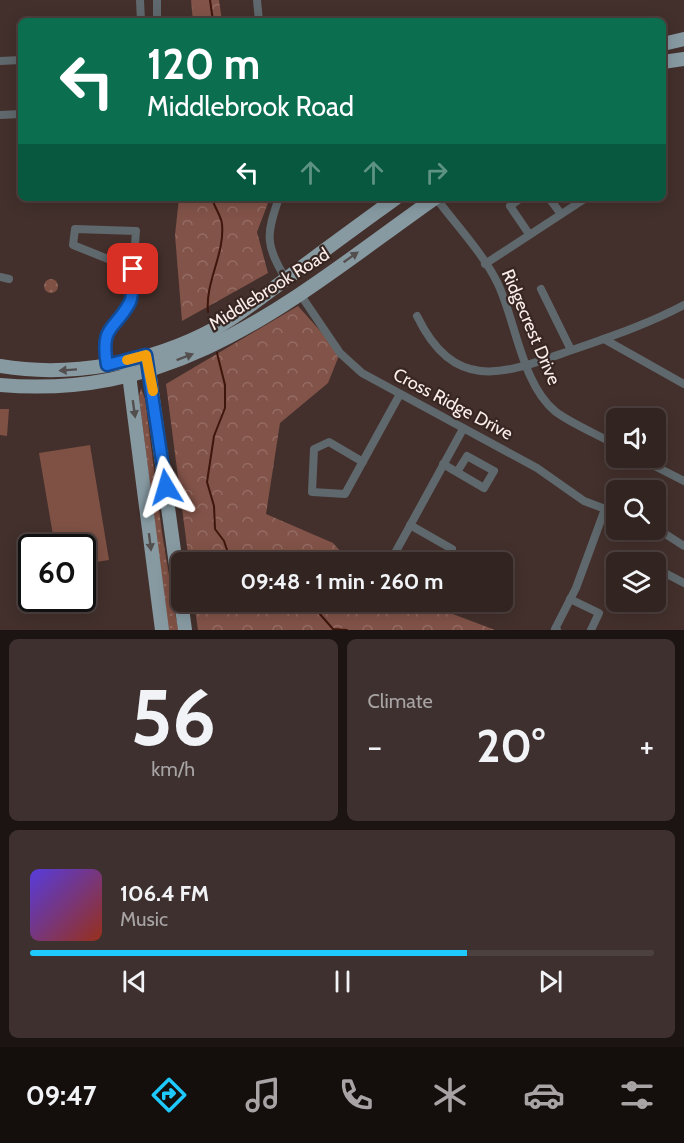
<!DOCTYPE html>
<html lang="en">
<head>
<meta charset="utf-8">
<style>
  body { margin:0; font-family:Cabin,sans-serif; background:#3d302e; color:#f1f3f6; height:100vh; display:flex; flex-direction:column; font-size:22px; white-space:nowrap }
  * { box-sizing:border-box; margin:0 }
  p { font-size:20px; color:#a8a4a5 }
  .icon { flex:none; width:33px; height:33px; fill:none; stroke:currentColor; stroke-width:2; stroke-linecap:round; stroke-linejoin:round }
  .map { position:relative; height:630px; overflow:hidden }
  .drawer { display:flex; flex-direction:column; gap:9px; padding:9px; background:#1c1412; flex:1 }
  .drawer>* { flex:none }
  .banner { position:absolute; left:18px; top:18px; width:648px; height:183px; border-radius:9px; box-shadow:0 3px 15px #0003,0 0 0 2px #4d413f; background:#0b6e4f; color:#fff; overflow:hidden }
  .controls { position:absolute; left:606px; top:408px; display:grid; gap:12px }
  .controls a { display:grid; place-items:center; width:60px; height:60px; border-radius:9px; background:#322421; box-shadow:0 3px 15px #0003,0 0 0 2px #4d413f; font-size:30px }
  .speed { position:absolute; left:18px; top:534px; display:flex; gap:12px; font-size:30px; font-weight:700; text-align:center }
  .speed>* { display:grid; place-content:center; width:78px; height:78px; border-radius:50%; background:#322421; box-shadow:0 3px 15px #0003,0 0 0 2px #4d413f; line-height:1 }
  .speed .limit { border:3px solid #111; border-radius:9px; background:#fff; color:#111 }
  .pin { position:absolute; display:grid; place-items:center; width:51px; height:51px; color:#fff; margin:-26px; border-radius:12px; box-shadow:0 3px 9px #0006 }
  .me { position:absolute; width:66px; margin:-33px; rotate:353deg; stroke-linejoin:round; filter:drop-shadow(0 0 4px #0008) }
  .turn { display:flex; align-items:center; gap:21px; height:126px; padding:0 30px; font-size:27px }
  .turn .icon { width:78px; height:78px; stroke-width:2.5 }
  .turn b { display:block; font-size:42px; line-height:51px }
  .lanes { display:flex; align-items:center; height:57px; padding:0 30px; background:#0003; justify-content:center; gap:30px; direction:ltr }
  .lanes .off { opacity:.35 }
  .big { font-size:45px; font-weight:700; line-height:1.1 }
  .drawer .tile { flex:1; display:flex; flex-direction:column; justify-content:center; gap:9px; min-width:0; padding:0 21px; border-radius:9px; background:#3d302e }
  .drawer .dial { align-items:center; gap:0 }
  .dial b { font-size:78px; line-height:1 }
  .song { display:flex; align-items:center; gap:18px }
  .cover { width:72px; height:72px; border-radius:9px; background:linear-gradient(135deg,hsl(250 70% 55%),hsl(10 70% 35%)) }
  .played { height:6px; border-radius:3px; background:linear-gradient(90deg,#1ec9fd 70%,#4d413f 70%) }
  .keys { display:flex; justify-content:space-around; direction:ltr }
  .heat { display:flex; justify-content:space-between; align-items:center; font-size:33px; direction:ltr }
  .drawer .tiles { flex:1; display:grid; gap:9px; grid-template-columns:1fr 1fr }
  .tile:last-child { grid-column:span 2 }
  .trip { position:absolute; left:171px; top:552px; width:342px; height:60px; border-radius:9px; background:#322421; box-shadow:0 3px 15px #0003,0 0 0 2px #4d413f; font-weight:700; line-height:60px; text-align:center }
  .tab-bar { display:flex; height:96px; justify-content:space-around; align-items:center; background:#140e0d; color:#a8a4a5 }
  .tab-bar .icon { width:42px; height:42px }
  .tab-bar .current { color:#1ec9fd }
  .tab-bar b { font-size:27px; color:#f1f3f6 }
  .map>svg:first-child { display:block }
  .grass { fill:url(#grass-dots) }
  .forest { fill:url(#forest-crowns) }
  .garden { fill:#7f5145 }
  .lines { fill:none; stroke-linecap:round; stroke-linejoin:round }
  .stream { stroke:#3e160c; stroke-width:2 }
  .minor { stroke:#5f686c; stroke-width:8 }
  .primary { stroke:#879aa2; stroke-width:14 }
  .oneway { fill:#544f4f }
  .route-casing { stroke:#114b97; stroke-width:15 }
  .route { stroke:#1a73e8; stroke-width:10 }
  .slow { stroke:#f59e0b; stroke-width:10 }
  .labels { text-anchor:middle; stroke-width:4.5; stroke-linejoin:round; paint-order:stroke }
  .street-label { font-size:18px; fill:#faedea; stroke:#382622 }
</style>
</head>
<body>
<div class="map">
<svg width="684" height="630" viewBox="0 0 684 630">
  <defs>
    <pattern id="grass-dots" width="8" height="8" patternUnits="userSpaceOnUse" patternTransform="scale(1.5)"><rect width="8" height="8" fill="#7f5145"/><path d="M2 2h.1M6 6h.1" fill="none" stroke="#926a60" stroke-width="1.8" stroke-linecap="round"/></pattern>
    <pattern id="forest-crowns" width="20" height="18" patternUnits="userSpaceOnUse" patternTransform="scale(1.5)"><rect width="20" height="18" fill="#825348"/><path d="M2 6a3 3 0 1 1 6 0M12 15a3 3 0 1 1 6 0" fill="none" stroke="#956c63"/></pattern>
  </defs>
  <rect width="100%" height="100%" fill="#43302c"/>
  <g class="grass">
    <circle cx="51" cy="286" r="7"/>
    <path d="M141,388L145,399L162,533L178,630H168L139,396Z"/>
  </g>
  <g class="forest">
    <path d="M191,0H219L222,21H193Z"/>
    <path d="M179,198H251L268,203L257,232L268,273L182,321L175,235Z"/>
    <path d="M298,306L340,353L328,383L280,423L266,514L333,543L350,562H189L166,384Z"/>
    <path d="M194,602H421L495,630H198Z"/>
  </g>
  <g class="garden">
    <path d="M0,409H9L7,436L0,435Z"/>
    <path d="M90,445L109,560L83,564L82,548L55,547L39,453Z"/>
  </g>
  <g class="lines">
    <g class="stream">
      <path d="M210,0L213,21"/>
      <path d="M208,312C205,282 225,254 222,224C221,215 214,207 212,198"/>
      <path d="M217,353L225,385V408L214,436L207,482L214,506L215,529L224,541L231,562"/>
      <path d="M289,602L319,613L333,629L347,630"/>
    </g>
    <g class="minor">
      <path d="M140,0L141,21"/>
      <path d="M157,0V21"/>
      <path d="M257,0L259,21"/>
      <path d="M0,61L21,60"/>
      <path d="M0,115L21,114"/>
      <path d="M279,198C266,234 265,246 286,279"/>
      <path d="M436,198C457,226 483,253 498,284C516,322 522,385 556,412C574,425 597,434 616,445"/>
      <path d="M521,198L510,206L529,234"/>
      <path d="M549,198L561,214"/>
      <path d="M485,264L586,198"/>
      <path d="M0,277L9,279"/>
      <path d="M541,289L571,350"/>
      <path d="M300,294L340,353L362,373L537,468L584,501L616,513"/>
      <path d="M417,316C457,398 510,371 578,348C615,335 650,323 684,305"/>
      <path d="M604,339L684,384"/>
      <path d="M107,365C98,316 126,327 131,297C135,276 134,253 136,231L75,229L73,245L133,269"/>
      <path d="M639,458L684,481"/>
      <path d="M363,462L329,442L314,449L312,492L345,494L400,394"/>
      <path d="M443,464L484,488L494,471L467,456L457,472"/>
      <path d="M410,525L452,549L445,562"/>
      <path d="M656,528L684,546"/>
      <path d="M413,562L395,553L463,429"/>
      <path d="M665,573L684,583"/>
      <path d="M570,599L599,613L591,630"/>
      <path d="M557,630L555,629L576,588L605,509"/>
    </g>
    <g class="primary">
      <path d="M663,44L684,39"/>
      <path d="M663,62L684,59"/>
      <path d="M148,363L185,630"/>
      <path d="M0,366C71,378 152,363 216,328C241,314 263,296 286,279C323,251 359,225 396,198"/>
      <path d="M128,367L162,630"/>
      <path d="M0,385C182,401 296,296 435,198"/>
    </g>
  </g>
  <defs><path id="oneway-solid" d="M-6-.8H1V-3.2L6.5 0L1 3.2V.8H-6Z" transform="scale(1.5)"/></defs>
  <g class="oneway">
    <use href="#oneway-solid" transform="translate(351 257) rotate(-35)"/>
    <use href="#oneway-solid" transform="translate(185 357) rotate(-21)"/>
    <use href="#oneway-solid" transform="translate(68 370) rotate(176)"/>
    <use href="#oneway-solid" transform="translate(134 409) rotate(82)"/>
    <use href="#oneway-solid" transform="translate(150 542) rotate(83)"/>
  </g>
  <g class="lines">
    <defs>
      <path id="route" d="M133,269C132,278 134,293 130,302C115,331 100,324 107,365L146,355L166,487"/>
    </defs>
    <use href="#route" class="route-casing"/>
    <use href="#route" class="route"/>
    <path class="slow" d="M127,360L146,355L153,391"/>
  </g>
  <g class="labels">
    <g class="street-label">
      <text transform="translate(269 289) rotate(-32)" y="6">Middlebrook Road</text>
      <text transform="translate(531 327) rotate(67)" y="6">Ridgecrest Drive</text>
      <text transform="translate(453 404) rotate(28)" y="6">Cross Ridge Drive</text>
    </g>
  </g>
</svg>
<div class="controls">
<a><svg class="icon" aria-label="sound" viewBox="0 0 24 24"><path d="M4 9h4l5-4v14l-5-4H4zM17 9q2 3 0 6"/></svg></a>
<a><svg class="icon" aria-label="search" viewBox="0 0 24 24"><circle cx="10" cy="10" r="6"/><path d="M15 15l6 6"/></svg></a>
<a><svg class="icon" aria-label="layers" viewBox="0 0 24 24"><path d="M12 4l9 5-9 5-9-5zM3 14l9 5 9-5"/></svg></a>
</div>
<div class="speed"><div class="limit">60</div></div>
<div class="pin" style="left:133px;top:269px;background:#d93025"><svg class="icon" aria-label="arrive" viewBox="0 0 24 24"><path d="M6 21V4h12l-3 4 3 4H6"/></svg></div>
<svg class="me" style="left:166px;top:487px" viewBox="-20 -20 40 40"><path d="M0-17L14 15 0 8-14 15z" fill="#1a73e8" stroke="#fff" stroke-width="4"/></svg>
<div class="trip">09:48 · 1 min · 260 m</div>
<div class="banner">
<div class="turn"><svg class="icon" aria-label="left" viewBox="0 0 24 24"><path d="M17 20v-9H6M10 6l-5 5 5 5"/></svg><div><b>120 m</b>Middlebrook Road</div></div>
<div class="lanes"><svg class="icon" aria-label="left" viewBox="0 0 24 24"><path d="M17 20v-9H6M10 6l-5 5 5 5"/></svg><svg class="icon off" aria-label="ahead" viewBox="0 0 24 24"><path d="M12 20V5M6 11l6-6 6 6"/></svg><svg class="icon off" aria-label="ahead" viewBox="0 0 24 24"><path d="M12 20V5M6 11l6-6 6 6"/></svg><svg class="icon off" aria-label="right" viewBox="0 0 24 24"><path d="M7 20v-9h11M14 6l5 5-5 5"/></svg></div>
</div>
</div>
<section class="drawer">
<div class="tiles">
<div class="tile dial"><b>56</b><p>km/h</p></div>
<div class="tile"><p>Climate</p>
<div class="heat"><a>−</a><b class="big">20°</b><a>+</a></div>
</div>
<div class="tile">
<div class="song"><i class="cover"></i><div><b>106.4 FM</b><p>Music</p></div></div>
<div class="played"></div>
<div class="keys"><svg class="icon" aria-label="previous" viewBox="0 0 24 24"><path d="M18 5L8 12l10 7zM5 5v14"/></svg><svg class="icon" aria-label="pause" viewBox="0 0 24 24"><path d="M8 5v14M16 5v14"/></svg><svg class="icon" aria-label="next" viewBox="0 0 24 24"><path d="M6 5l10 7-10 7zM19 5v14"/></svg></div>
</div>
</div>
</section>
<nav class="tab-bar">
<b>09:47</b>
<svg class="icon current" aria-label="directions" viewBox="0 0 24 24"><path d="M12 3l9 9-9 9-9-9zM9 14v-3h6M13 9l2 2-2 2"/></svg>
<svg class="icon" aria-label="music" viewBox="0 0 24 24"><path d="M9 18V5l10-2v13"/><circle cx="6" cy="18" r="3"/><circle cx="16" cy="16" r="3"/></svg>
<svg class="icon" aria-label="phone" viewBox="0 0 24 24"><path d="M5 4h4l2 5-3 2q2 4 5 5l2-3 5 2v4C11 20 4 13 5 4z"/></svg>
<svg class="icon" aria-label="climate" viewBox="0 0 24 24"><path d="M12 3v18M4 7l16 10M4 17L20 7"/></svg>
<svg class="icon" aria-label="car" viewBox="0 0 24 24"><path d="M5 17H2v-5l4-1 3-4h7l3 4 3 1v5h-3M9 17h6M6 11h13"/><circle cx="7" cy="17" r="2"/><circle cx="17" cy="17" r="2"/></svg>
<svg class="icon" aria-label="filters" viewBox="0 0 24 24"><path d="M4 7h16M4 17h16"/><circle cx="9" cy="7" r="2"/><circle cx="15" cy="17" r="2"/></svg>
</nav>
</body>
</html>
